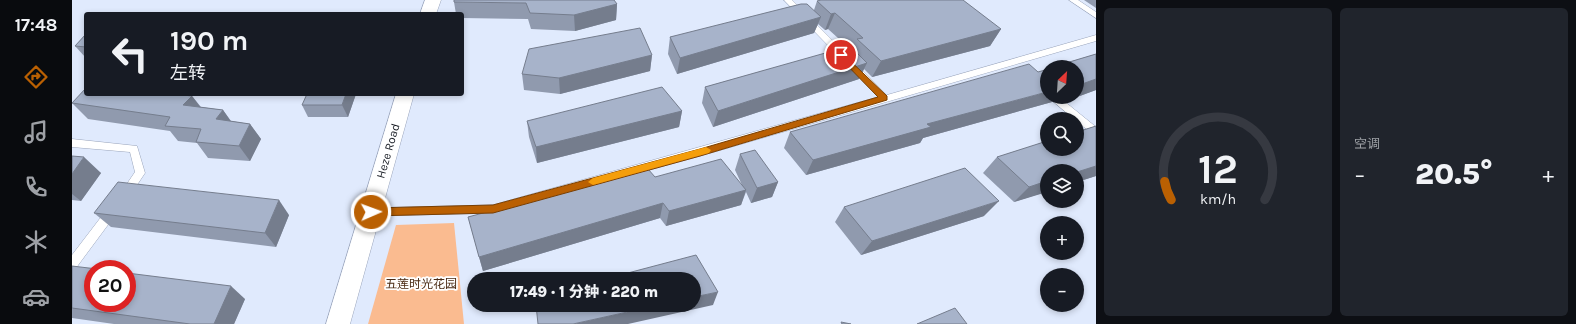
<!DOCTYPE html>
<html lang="zh">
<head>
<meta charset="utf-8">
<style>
  body { margin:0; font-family:Karla,"Noto Sans SC",sans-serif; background:#20242c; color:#f1f3f6; height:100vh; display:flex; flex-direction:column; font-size:15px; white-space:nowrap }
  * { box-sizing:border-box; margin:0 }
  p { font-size:13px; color:#9ea1a6 }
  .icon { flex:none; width:22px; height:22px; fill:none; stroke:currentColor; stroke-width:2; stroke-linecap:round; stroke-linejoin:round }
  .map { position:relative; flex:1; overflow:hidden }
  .panel { display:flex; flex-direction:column; gap:8px; padding:8px; background:#0d0f14; width:480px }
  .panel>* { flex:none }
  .top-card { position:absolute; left:12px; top:12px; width:380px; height:84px; border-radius:4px; box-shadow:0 2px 6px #0003; background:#171b24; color:#f1f3f6; overflow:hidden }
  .needle { width:26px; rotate:25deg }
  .fabs { position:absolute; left:968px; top:60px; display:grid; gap:8px }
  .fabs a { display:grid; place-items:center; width:44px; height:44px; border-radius:50%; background:#171b24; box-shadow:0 2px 6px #0003; font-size:20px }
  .speed { position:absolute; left:12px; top:260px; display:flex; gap:8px; font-size:20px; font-weight:700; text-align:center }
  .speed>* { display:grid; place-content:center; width:52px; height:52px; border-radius:50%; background:#171b24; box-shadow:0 2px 6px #0003; line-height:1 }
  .speed .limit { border:6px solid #d22; background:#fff; color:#111 }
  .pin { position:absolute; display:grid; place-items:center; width:34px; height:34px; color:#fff; margin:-17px; border:2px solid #fff; border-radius:50%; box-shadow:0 1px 4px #0007 }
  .me { position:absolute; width:44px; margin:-22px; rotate:88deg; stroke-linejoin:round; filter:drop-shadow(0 0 3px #0008) }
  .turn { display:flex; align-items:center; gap:14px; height:84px; padding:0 20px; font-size:18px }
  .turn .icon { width:52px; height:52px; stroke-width:2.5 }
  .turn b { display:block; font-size:28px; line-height:34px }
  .big { font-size:30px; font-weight:800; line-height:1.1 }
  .panel .widget { flex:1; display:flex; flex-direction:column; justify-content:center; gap:6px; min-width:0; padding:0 14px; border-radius:6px; background:#20242c }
  .panel .dial { align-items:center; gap:0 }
  .dial svg { height:104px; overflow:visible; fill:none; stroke:#363941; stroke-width:7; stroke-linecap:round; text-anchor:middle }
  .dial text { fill:#f1f3f6; stroke:none }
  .heat { display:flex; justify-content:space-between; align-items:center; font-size:22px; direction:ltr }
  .panel .tiles { flex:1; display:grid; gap:8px; grid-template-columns:repeat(2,1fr) }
  .trip { position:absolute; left:395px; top:272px; width:234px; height:40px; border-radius:20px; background:#171b24; box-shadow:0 2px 6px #0003; font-weight:800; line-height:40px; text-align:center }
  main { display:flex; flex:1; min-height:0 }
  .menu { display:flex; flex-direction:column; width:72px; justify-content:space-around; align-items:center; background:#090b0e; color:#9ea1a6 }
  .menu .icon { width:28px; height:28px }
  .menu .active { color:#ba6002 }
  .menu b { font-size:18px; color:#f1f3f6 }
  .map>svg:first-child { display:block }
  .green { fill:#fabb90 }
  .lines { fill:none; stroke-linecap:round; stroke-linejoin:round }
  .lane-casing { stroke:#99a4bb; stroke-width:1 }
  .street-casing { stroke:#99a4bb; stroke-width:1 }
  .lane { fill:#fff; fill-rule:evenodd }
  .street { fill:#fff; fill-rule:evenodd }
  .wall { fill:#909aae }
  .shaded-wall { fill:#757d8d }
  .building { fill:#a7b3ca; stroke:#757d8d }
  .route { fill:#ba6002; stroke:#793e01 }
  .slow { fill:#f59e0b }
  .labels { text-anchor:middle; stroke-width:3.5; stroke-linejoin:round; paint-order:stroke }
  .street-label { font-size:12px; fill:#171b23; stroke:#fff }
  .park-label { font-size:12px; fill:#4a2a13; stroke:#fff }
</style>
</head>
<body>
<main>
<nav class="menu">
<b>17:48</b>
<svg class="icon active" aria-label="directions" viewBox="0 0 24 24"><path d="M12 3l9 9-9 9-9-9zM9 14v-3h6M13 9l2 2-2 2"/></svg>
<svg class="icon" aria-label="music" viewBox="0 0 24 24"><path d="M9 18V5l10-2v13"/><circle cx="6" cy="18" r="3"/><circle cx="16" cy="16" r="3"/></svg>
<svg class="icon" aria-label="phone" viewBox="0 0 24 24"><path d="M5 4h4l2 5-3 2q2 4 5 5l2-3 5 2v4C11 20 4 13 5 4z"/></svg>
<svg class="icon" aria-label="climate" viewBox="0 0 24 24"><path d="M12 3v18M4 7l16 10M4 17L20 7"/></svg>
<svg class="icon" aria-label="car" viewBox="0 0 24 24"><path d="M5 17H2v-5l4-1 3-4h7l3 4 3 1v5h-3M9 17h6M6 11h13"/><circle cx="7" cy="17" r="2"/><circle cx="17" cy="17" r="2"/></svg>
</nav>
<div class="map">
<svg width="1024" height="324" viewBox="0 0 1024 324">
  <rect width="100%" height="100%" fill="#e0eafd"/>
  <path class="green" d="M382,223L392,324H296L324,225Z"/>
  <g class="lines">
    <defs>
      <g id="lane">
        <path d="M712,0H720L815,95L1024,35V41L628,156L421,213L299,216L295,215L294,212L295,209L299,208L421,205L806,97Z"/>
        <path d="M997,0H1006L1024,12V18Z"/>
        <path d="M976,97H987L1024,127V136L1005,122V119H1002Z"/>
        <path d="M0,139L65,146L73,173L57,197H49L48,194L63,172L58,152L0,147Z"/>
        <path d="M40,207L44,208L45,211L44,214L4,268L0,269V255L36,208Z"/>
      </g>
      <g id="street">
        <path d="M353,0H369L364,14H348Z"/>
        <path d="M324,94H342L278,324H254Z"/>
      </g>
    </defs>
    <use href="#lane" class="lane-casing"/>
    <use href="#street" class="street-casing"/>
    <use href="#lane" class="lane"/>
    <use href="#street" class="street"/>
  </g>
  <g class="wall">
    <path d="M1012,0H1024V8Z"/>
    <path d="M745,1L929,29L918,46L800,77L792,69L787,79L641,127L630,103L633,87L776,47L756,29L753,30L746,24L742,33L605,74L596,54L598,37L742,10Z"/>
    <path d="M382,2L545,4L544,20L503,31L459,29L456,19L390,18V14H384Z"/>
    <path d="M14,34V58L3,46Z"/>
    <path d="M1024,54V90L1005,97V67H983L984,66Z"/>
    <path d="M580,55L578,71L488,94L452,90L450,74Z"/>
    <path d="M284,94L276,117H236L230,105Z"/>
    <path d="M120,96L129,107L151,110L159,121L178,124L189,139L178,161L136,158L125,143L106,141L98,131L16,119L0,103Z"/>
    <path d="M975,97H985L980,102L851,138L848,143L734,175L712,148L718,132Z"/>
    <path d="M990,97H1004L995,100Z"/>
    <path d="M610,111L607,127L465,163L457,137L455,121Z"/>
    <path d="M1024,126V176L942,202L911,173L925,157Z"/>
    <path d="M668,154L706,182L700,197L679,203L674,192L669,205L594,226L588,218L411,271L396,217L583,177L670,185L663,170Z"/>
    <path d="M0,156L29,173L9,201L0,200Z"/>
    <path d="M772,207L912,216L789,255L763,222Z"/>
    <path d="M22,213L217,215L204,247L39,227Z"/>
    <path d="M0,266L173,299L162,324H42L0,318Z"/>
  </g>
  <g class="shaded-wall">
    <path d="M545,4L544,20L503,31L502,15Z"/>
    <path d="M763,13L756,29L753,30L759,14Z"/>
    <path d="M749,17L742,33L605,74L608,58Z"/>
    <path d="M929,29L918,46L800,77L809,61Z"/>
    <path d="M580,55L578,71L488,94L487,78Z"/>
    <path d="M795,63L787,79L641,127L646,111Z"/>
    <path d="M1024,79V90L1005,97V89L1010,84Z"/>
    <path d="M975,92V97H985L980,102L851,138L848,143L734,175L741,160L855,124Z"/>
    <path d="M274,94H284L276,117L270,105Z"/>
    <path d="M120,96L132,112L111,105Z"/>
    <path d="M998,97H1004L995,100Z"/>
    <path d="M151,110L162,126L144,119Z"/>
    <path d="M610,111L607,127L465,163L464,147Z"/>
    <path d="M178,124L189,139L178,161L167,146Z"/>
    <path d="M12,157L29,173L9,201L0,194V174Z"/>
    <path d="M1024,166V176L1005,182V172Z"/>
    <path d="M975,181V192L942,202L957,187Z"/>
    <path d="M706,182L700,197L679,203L685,188Z"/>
    <path d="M674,190L669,205L594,226L597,211Z"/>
    <path d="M207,200L217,215L204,247L193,233Z"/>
    <path d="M927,201L912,216L789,255L800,241Z"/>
    <path d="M591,203L588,218L411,271L407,257Z"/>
    <path d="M159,286L173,299L162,324H142Z"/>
    <path d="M646,292L641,305L556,324H501L587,305H622V297Z"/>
  </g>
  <g class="building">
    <path d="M382,0H542L545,4L502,15L458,13L454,3L382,2Z"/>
    <path d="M749,0H891L929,29L809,61L785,39L791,38L763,13L759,14L745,1Z"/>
    <path d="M729,4H735L749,17L608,58L598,37Z"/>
    <path d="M568,28L580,55L487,78L450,74L457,49Z"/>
    <path d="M14,34V47L3,46Z"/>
    <path d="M778,46L795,63L646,111L633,87Z"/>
    <path d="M1024,54V79L1010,84L1005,81V67H985L984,66Z"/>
    <path d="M957,64L966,72L973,70L975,71V92L855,124L859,127L741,160L718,132Z"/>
    <path d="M590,87L610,111L464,147L455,121Z"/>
    <path d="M14,88V94H102L120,96L111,105L151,110L144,119L178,124L167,146L124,142L129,129L93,126L98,117L0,103Z"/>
    <path d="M235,94H274L270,105H230Z"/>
    <path d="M1024,126V166L1005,172V171H975V181L957,187L925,157L975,141V149H1005V132Z"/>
    <path d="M683,150L706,182L685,188L668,154Z"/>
    <path d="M0,156L12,157L0,174Z"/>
    <path d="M649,159L674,190L597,211L591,203L407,257L396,217L576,169L583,177Z"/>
    <path d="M893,168L927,201L800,241L772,207Z"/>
    <path d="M46,182L207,200L193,233L22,213Z"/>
    <path d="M624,255L646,292L622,297V279H533Z"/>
    <path d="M0,266L25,269H21V303H55V273L159,286L142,324H118L0,308Z"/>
    <path d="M464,305H587L501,324H466Z"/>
    <path d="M883,308L895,324H845Z"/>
    <path d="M769,322L779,324H770Z"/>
  </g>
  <path class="route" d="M769,52L815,96V100L628,156L421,213L299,216L294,212L299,208L421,205L628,149L806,97L766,56L765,55Z"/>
  <path class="slow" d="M634,147L639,150L637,153L521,185L516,182L521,178Z"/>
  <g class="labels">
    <g class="street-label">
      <text transform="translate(316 151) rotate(-74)" y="4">Heze Road</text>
    </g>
    <g class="park-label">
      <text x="349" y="288">五莲时光花园</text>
    </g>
  </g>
</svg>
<div class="fabs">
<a><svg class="needle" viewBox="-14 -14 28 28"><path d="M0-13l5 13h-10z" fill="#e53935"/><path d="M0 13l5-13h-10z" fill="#9ea1a6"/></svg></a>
<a><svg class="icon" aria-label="search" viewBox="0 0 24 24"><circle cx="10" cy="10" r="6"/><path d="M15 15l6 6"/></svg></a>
<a><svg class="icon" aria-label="layers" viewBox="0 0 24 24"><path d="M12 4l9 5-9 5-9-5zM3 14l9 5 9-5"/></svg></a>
<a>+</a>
<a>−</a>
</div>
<div class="speed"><div class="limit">20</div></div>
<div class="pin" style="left:769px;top:55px;background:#d93025"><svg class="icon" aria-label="arrive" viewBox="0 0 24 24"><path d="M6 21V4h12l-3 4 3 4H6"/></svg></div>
<svg class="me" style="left:299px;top:212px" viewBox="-20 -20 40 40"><circle r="17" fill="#ba6002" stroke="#fff" stroke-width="3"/><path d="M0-11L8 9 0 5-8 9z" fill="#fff"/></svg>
<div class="trip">17:49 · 1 分钟 · 220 m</div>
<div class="top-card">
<div class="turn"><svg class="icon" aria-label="left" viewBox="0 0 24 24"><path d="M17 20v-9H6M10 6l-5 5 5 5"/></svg><div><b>190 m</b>左转</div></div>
</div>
</div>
<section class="panel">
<div class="tiles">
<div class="widget dial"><svg viewBox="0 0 100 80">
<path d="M14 69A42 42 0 1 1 86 69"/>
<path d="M14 69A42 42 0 0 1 9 55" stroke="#ba6002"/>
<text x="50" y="56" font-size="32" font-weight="700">12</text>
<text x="50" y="72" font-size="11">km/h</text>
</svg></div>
<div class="widget"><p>空调</p>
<div class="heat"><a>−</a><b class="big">20.5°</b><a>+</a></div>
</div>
</div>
</section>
</main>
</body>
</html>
